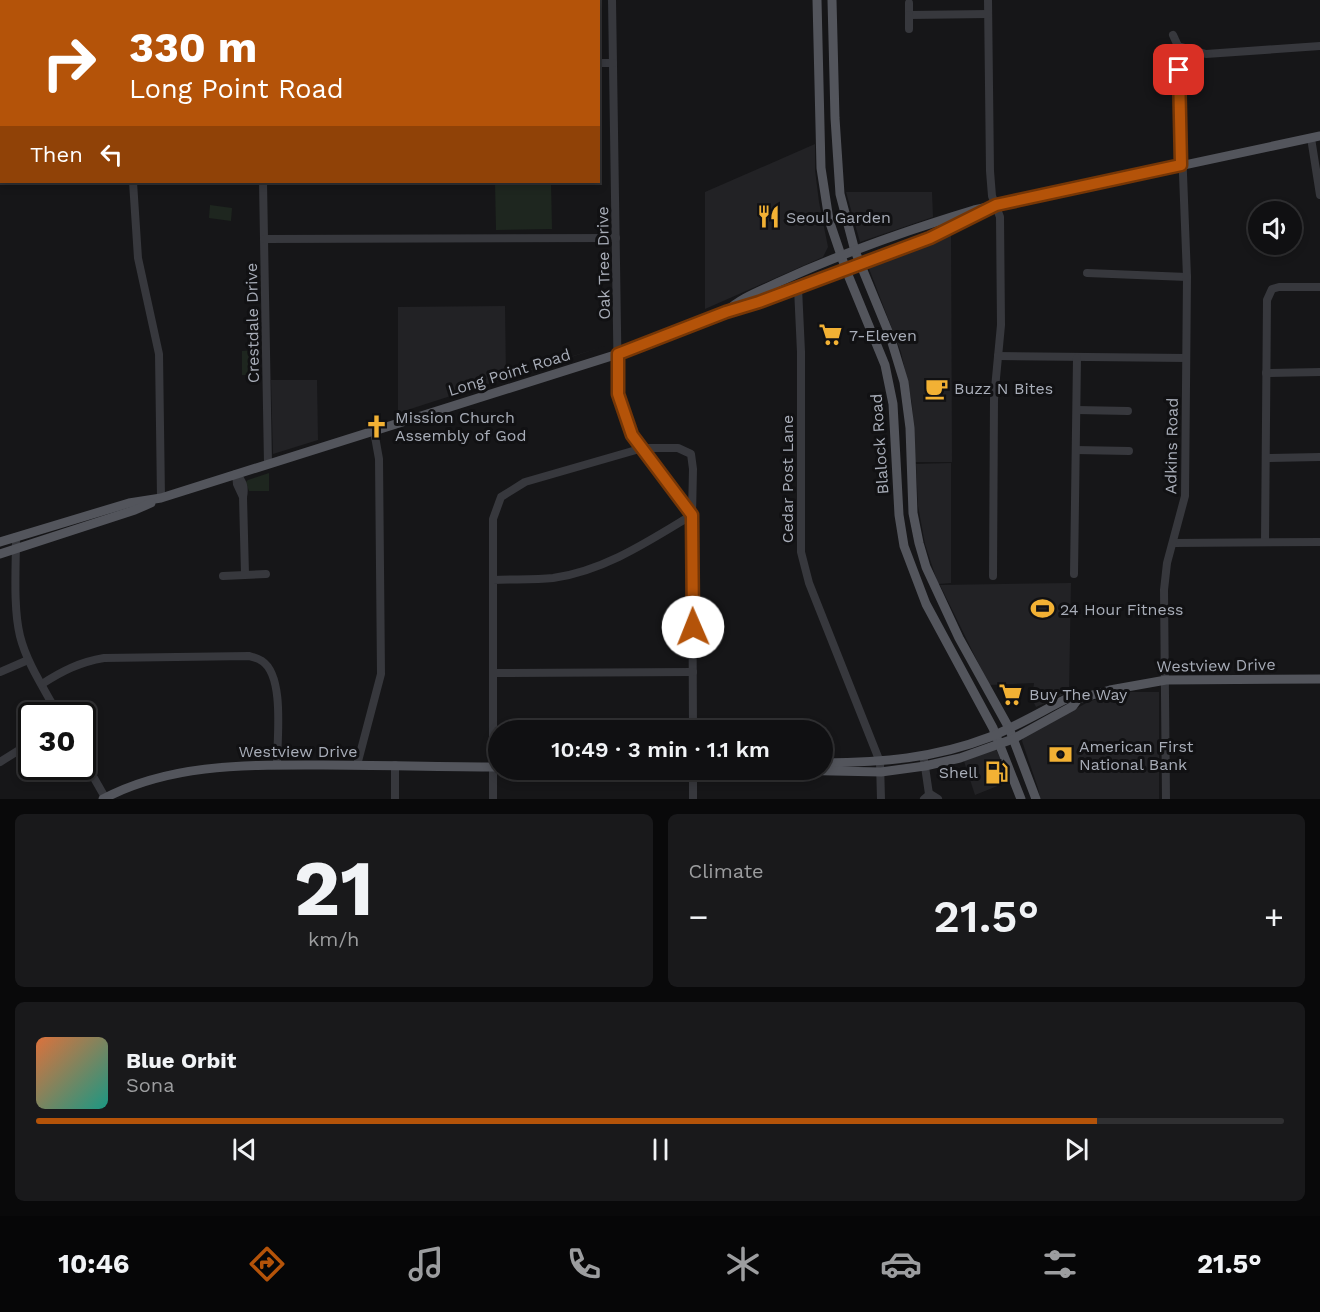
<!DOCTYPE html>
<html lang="en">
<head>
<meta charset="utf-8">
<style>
  body { margin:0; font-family:"Work Sans",sans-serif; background:#19191b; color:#f1f3f6; height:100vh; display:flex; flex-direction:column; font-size:22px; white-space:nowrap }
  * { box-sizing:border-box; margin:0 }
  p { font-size:20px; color:#9c9d9f }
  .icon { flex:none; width:33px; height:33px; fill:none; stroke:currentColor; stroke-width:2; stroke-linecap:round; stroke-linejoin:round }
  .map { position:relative; height:799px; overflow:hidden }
  .side { display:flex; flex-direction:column; gap:15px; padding:15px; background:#09090a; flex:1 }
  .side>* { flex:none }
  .guide { position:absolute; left:0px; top:0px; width:600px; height:183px; box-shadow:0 3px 9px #0003,0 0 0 2px #303032; background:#b45309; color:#fff; overflow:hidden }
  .buttons { position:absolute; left:1248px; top:201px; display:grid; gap:12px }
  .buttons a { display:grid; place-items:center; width:54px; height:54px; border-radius:50%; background:#101012; box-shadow:0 3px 9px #0003,0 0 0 2px #303032; font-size:30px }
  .speed { position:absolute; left:18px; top:702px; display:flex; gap:12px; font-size:30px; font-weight:700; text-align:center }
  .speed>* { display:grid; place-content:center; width:78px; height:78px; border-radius:50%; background:#101012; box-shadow:0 3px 9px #0003,0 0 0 2px #303032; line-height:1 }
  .speed .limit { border:3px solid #111; border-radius:9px; background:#fff; color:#111 }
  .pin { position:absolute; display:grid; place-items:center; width:51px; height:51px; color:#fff; margin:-26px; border-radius:12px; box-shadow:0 3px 9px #0006 }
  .me { position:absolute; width:66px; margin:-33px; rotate:359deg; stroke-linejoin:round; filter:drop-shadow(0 0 4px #0008) }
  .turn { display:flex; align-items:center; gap:21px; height:126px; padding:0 30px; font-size:27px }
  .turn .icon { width:78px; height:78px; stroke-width:2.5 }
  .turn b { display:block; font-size:42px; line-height:51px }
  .then { display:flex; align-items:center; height:57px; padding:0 30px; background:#0003; gap:12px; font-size:22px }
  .big { font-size:45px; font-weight:600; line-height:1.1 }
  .side .widget { flex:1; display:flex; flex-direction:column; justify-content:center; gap:9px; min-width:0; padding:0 21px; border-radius:9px; background:#19191b }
  .side .dial { align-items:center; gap:0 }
  .dial b { font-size:78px; line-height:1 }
  .song { display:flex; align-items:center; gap:18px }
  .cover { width:72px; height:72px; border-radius:9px; background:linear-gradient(135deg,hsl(20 70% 55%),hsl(170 70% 35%)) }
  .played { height:6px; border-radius:3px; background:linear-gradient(90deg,#b45309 85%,#303032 85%) }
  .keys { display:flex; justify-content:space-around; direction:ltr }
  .heat { display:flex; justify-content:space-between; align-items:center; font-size:33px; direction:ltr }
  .side .tiles { flex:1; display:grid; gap:15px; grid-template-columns:1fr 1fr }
  .widget:last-child { grid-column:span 2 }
  .trip { position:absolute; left:488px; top:720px; width:345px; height:60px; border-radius:30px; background:#101012; box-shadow:0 3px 9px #0003,0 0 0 2px #303032; font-weight:600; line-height:60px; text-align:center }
  .menu { display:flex; height:96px; justify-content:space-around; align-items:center; background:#060607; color:#9c9d9f }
  .menu .icon { width:42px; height:42px }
  .menu .current { color:#b45309 }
  .menu b { font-size:27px; color:#f1f3f6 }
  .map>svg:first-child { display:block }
  .built { fill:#222225 }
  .green { fill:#1e261f }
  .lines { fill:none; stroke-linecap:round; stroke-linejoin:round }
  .minor { stroke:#37383d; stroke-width:8 }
  .major { stroke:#53555c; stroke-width:9 }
  .route-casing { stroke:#753606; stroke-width:15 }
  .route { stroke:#b45309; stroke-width:10 }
  .labels { text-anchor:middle; stroke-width:6; stroke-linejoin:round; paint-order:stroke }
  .poi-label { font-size:16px; fill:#a8adb8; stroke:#111113; text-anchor:start }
  .street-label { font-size:16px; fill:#a8adb8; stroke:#111113 }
</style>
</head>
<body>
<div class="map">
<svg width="1320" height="799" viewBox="0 0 1320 799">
  <rect width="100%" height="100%" fill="#161618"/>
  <g class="built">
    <path d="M815,144V170L819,202L828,247L823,257L705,309V192Z"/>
    <path d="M846,192H932L933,217L860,242Z"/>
    <path d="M951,233L952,462H915L912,403L901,352L868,266Z"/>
    <path d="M505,306L506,377L605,346L398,413V307Z"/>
    <path d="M271,380H317L318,440L273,454Z"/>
    <path d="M951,463V583L938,584L925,544L918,506L916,464Z"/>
    <path d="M1071,583L1069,692L1036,707L1032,699L1034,683L989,685L940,585Z"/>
    <path d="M1124,692H1159V799H1040L1038,788L1022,741L1023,738L1090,701Z"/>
    <path d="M996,749L1010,781L975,795L964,761Z"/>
  </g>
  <g class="green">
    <path d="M495,182H551L552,229L496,230Z"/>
    <path d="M210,205L232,208L231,221L209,218Z"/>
    <path d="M255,350L256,375H242V351Z"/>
    <path d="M269,473V491H249L246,482L248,480Z"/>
  </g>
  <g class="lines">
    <g class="minor">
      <path d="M261,0V2"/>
      <path d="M433,0L434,2"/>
      <path d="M612,0L618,394L632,435L692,515L693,730"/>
      <path d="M988,0L990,171L992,196L1000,217L1001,325L994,399L993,576"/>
      <path d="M909,3V15L988,14"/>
      <path d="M909,15V29"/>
      <path d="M1173,35L1178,46L1206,54L1320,46"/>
      <path d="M598,63H613"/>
      <path d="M0,110H2"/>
      <path d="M1311,138L1320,195"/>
      <path d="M133,182L138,258L159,354L161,498"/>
      <path d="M263,182L268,464"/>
      <path d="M264,239L616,238"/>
      <path d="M1087,273L1187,277"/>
      <path d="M798,288L801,352V552L809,583L880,762L881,799"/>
      <path d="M998,356L1186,358"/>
      <path d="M1266,373L1320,372"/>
      <path d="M1077,410L1128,411"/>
      <path d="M1076,450L1129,451"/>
      <path d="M1266,458L1320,457"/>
      <path d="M243,497L237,484L236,474C243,481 245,487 243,497L245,574"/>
      <path d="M16,537C16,567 13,607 20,636C27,664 45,690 59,716"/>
      <path d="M1265,542L1267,300L1272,289L1279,287H1320"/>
      <path d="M1174,543L1320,542"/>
      <path d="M1074,574L1077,358"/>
      <path d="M223,576L266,574"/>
      <path d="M0,672L28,660"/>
      <path d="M493,673L693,672"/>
      <path d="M42,684C62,671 80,662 104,658L249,656C253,657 258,658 262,661C285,676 277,739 277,765"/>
      <path d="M82,757L106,799"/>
      <path d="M924,760L929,794"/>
      <path d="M0,762L32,742"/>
      <path d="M357,765L381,674L379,459L374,431"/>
      <path d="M395,799V765"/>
      <path d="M493,799V519L501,497L525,482L643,448H678L691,454L693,469L692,515C649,541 604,571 553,578C534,580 513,579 493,580"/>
      <path d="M693,799V770"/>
      <path d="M924,799L930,794L938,799"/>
      <path d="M1166,799L1164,590L1167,563L1185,496L1187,277L1178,46"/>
    </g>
    <g class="major">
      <path d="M817,0L821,168L829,220L846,270L885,365L893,404L899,515L904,546L926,604L993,728L1021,799"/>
      <path d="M832,0L835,118L840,194L855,251L890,336L904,382L910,428L913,513L919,543L926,567L959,638L1009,728L1036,799"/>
      <path d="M727,311C742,297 761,291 779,282C842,253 908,230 974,210L1320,136"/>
      <path d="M0,542L129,503L161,498L618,354L726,312L743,308L930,238L996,205"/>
      <path d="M0,554L135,510L151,503"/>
      <path d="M822,763C882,762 933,759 990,737C1017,726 1042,711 1068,698L1078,699L1110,690L1166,680L1320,679"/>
      <path d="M787,770L881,772L925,766L960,758L1013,739L1073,706L1078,699"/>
      <path d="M103,799C171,763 248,765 323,765C381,765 440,767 498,767"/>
    </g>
  </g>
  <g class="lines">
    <defs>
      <path id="route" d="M693,627L692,515L632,435L618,394V354L726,312L759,302L930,238L996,205L1181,165L1179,70"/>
    </defs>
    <use href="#route" class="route-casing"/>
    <use href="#route" class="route"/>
  </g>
  <defs>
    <symbol id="restaurant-bare" viewBox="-9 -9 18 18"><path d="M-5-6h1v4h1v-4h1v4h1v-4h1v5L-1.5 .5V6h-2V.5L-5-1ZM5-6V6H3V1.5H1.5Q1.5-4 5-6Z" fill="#f2b134" stroke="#111113" stroke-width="2.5" paint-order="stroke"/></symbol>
    <symbol id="supermarket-bare" viewBox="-9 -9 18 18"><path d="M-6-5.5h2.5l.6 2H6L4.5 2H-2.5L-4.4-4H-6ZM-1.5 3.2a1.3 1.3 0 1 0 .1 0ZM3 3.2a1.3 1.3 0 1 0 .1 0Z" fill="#f2b134" stroke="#111113" stroke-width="2.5" paint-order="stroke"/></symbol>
    <symbol id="cafe-bare" viewBox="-9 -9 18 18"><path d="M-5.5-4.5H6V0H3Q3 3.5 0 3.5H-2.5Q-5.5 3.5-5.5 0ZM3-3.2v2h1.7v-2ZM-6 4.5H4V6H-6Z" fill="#f2b134" stroke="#111113" stroke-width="2.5" paint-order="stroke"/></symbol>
    <symbol id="church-bare" viewBox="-9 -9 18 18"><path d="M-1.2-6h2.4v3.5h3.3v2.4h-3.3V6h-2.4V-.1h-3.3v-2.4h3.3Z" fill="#f2b134" stroke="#111113" stroke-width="2.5" paint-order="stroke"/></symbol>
    <symbol id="stadium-bare" viewBox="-9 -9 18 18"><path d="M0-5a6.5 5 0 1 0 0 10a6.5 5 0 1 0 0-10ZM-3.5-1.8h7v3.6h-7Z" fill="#f2b134" stroke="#111113" stroke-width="2.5" paint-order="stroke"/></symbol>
    <symbol id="bank-bare" viewBox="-9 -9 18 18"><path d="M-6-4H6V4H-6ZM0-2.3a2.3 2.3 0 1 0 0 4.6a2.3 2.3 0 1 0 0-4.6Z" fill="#f2b134" stroke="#111113" stroke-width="2.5" paint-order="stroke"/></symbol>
    <symbol id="fuel-bare" viewBox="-9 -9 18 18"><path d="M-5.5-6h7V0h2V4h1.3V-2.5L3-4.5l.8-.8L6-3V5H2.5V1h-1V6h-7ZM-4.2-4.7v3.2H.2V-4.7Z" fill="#f2b134" stroke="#111113" stroke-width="2.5" paint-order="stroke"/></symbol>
  </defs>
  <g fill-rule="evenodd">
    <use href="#restaurant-bare" x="752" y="200" width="33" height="33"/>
    <use href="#supermarket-bare" x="814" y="318" width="33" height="33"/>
    <use href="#cafe-bare" x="920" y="372" width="33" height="33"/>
    <use href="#church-bare" x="360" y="410" width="33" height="33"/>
    <use href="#stadium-bare" x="1026" y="592" width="33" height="33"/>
    <use href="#supermarket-bare" x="994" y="678" width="33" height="33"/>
    <use href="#bank-bare" x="1044" y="738" width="33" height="33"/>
    <use href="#fuel-bare" x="980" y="756" width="33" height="33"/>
  </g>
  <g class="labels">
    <g class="poi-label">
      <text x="786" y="223">Seoul Garden</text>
      <text x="849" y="341">7-Eleven</text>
      <text x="954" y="394">Buzz N Bites</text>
      <text x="395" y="423">Mission Church<tspan x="395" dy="18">Assembly of God</tspan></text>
      <text x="1060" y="615">24 Hour Fitness</text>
      <text x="1029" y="700">Buy The Way</text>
      <text x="1079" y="752">American First<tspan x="1079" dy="18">National Bank</tspan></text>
      <text x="978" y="778" text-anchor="end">Shell</text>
    </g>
    <g class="street-label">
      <text transform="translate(603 263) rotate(-91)" y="6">Oak Tree Drive</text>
      <text transform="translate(252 323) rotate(-91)" y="6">Crestdale Drive</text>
      <text transform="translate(509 372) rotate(-17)" y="6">Long Point Road</text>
      <text transform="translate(879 444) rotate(-94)" y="6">Blalock Road</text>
      <text transform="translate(1171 446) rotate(-89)" y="6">Adkins Road</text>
      <text transform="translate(787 479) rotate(-90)" y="6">Cedar Post Lane</text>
      <text transform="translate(1216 665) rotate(-1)" y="6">Westview Drive</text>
      <text x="298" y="757">Westview Drive</text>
    </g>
  </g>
</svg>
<div class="buttons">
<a><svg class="icon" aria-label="sound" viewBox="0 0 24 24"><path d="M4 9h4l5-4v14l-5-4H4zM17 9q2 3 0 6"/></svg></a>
</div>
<div class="speed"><div class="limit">30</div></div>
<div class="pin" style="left:1179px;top:70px;background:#d93025"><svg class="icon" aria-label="arrive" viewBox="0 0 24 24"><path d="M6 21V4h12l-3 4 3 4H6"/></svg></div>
<svg class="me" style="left:693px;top:627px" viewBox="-20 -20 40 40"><circle r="19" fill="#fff"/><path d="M0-13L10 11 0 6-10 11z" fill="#b45309"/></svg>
<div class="trip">10:49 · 3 min · 1.1 km</div>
<div class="guide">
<div class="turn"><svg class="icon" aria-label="right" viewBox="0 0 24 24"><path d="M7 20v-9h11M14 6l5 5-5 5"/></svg><div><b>330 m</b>Long Point Road</div></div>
<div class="then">Then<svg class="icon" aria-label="left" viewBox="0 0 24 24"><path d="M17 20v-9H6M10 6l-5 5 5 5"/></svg></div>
</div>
</div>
<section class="side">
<div class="tiles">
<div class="widget dial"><b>21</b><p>km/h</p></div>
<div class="widget"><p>Climate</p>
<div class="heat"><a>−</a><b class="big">21.5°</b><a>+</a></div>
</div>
<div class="widget">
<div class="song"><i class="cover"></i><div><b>Blue Orbit</b><p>Sona</p></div></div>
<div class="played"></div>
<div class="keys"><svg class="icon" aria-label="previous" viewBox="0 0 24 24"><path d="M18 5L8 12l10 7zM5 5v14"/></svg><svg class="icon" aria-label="pause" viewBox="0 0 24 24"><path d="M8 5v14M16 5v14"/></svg><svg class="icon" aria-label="next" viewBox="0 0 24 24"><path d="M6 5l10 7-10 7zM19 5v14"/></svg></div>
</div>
</div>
</section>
<nav class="menu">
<b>10:46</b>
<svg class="icon current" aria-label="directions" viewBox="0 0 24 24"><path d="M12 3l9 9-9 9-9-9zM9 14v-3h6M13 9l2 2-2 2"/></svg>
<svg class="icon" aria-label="music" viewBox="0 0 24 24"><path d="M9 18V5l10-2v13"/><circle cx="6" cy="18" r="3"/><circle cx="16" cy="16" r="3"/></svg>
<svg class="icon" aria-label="phone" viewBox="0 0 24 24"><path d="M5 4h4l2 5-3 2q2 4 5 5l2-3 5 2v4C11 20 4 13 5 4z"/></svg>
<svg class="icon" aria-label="climate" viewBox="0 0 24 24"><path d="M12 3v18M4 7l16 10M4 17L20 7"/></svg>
<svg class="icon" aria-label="car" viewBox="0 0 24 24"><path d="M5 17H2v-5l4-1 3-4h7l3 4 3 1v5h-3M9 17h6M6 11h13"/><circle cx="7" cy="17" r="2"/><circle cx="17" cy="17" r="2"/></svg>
<svg class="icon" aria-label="filters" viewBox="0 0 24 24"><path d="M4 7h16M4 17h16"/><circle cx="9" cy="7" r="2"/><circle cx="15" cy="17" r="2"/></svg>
<b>21.5°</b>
</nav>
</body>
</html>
